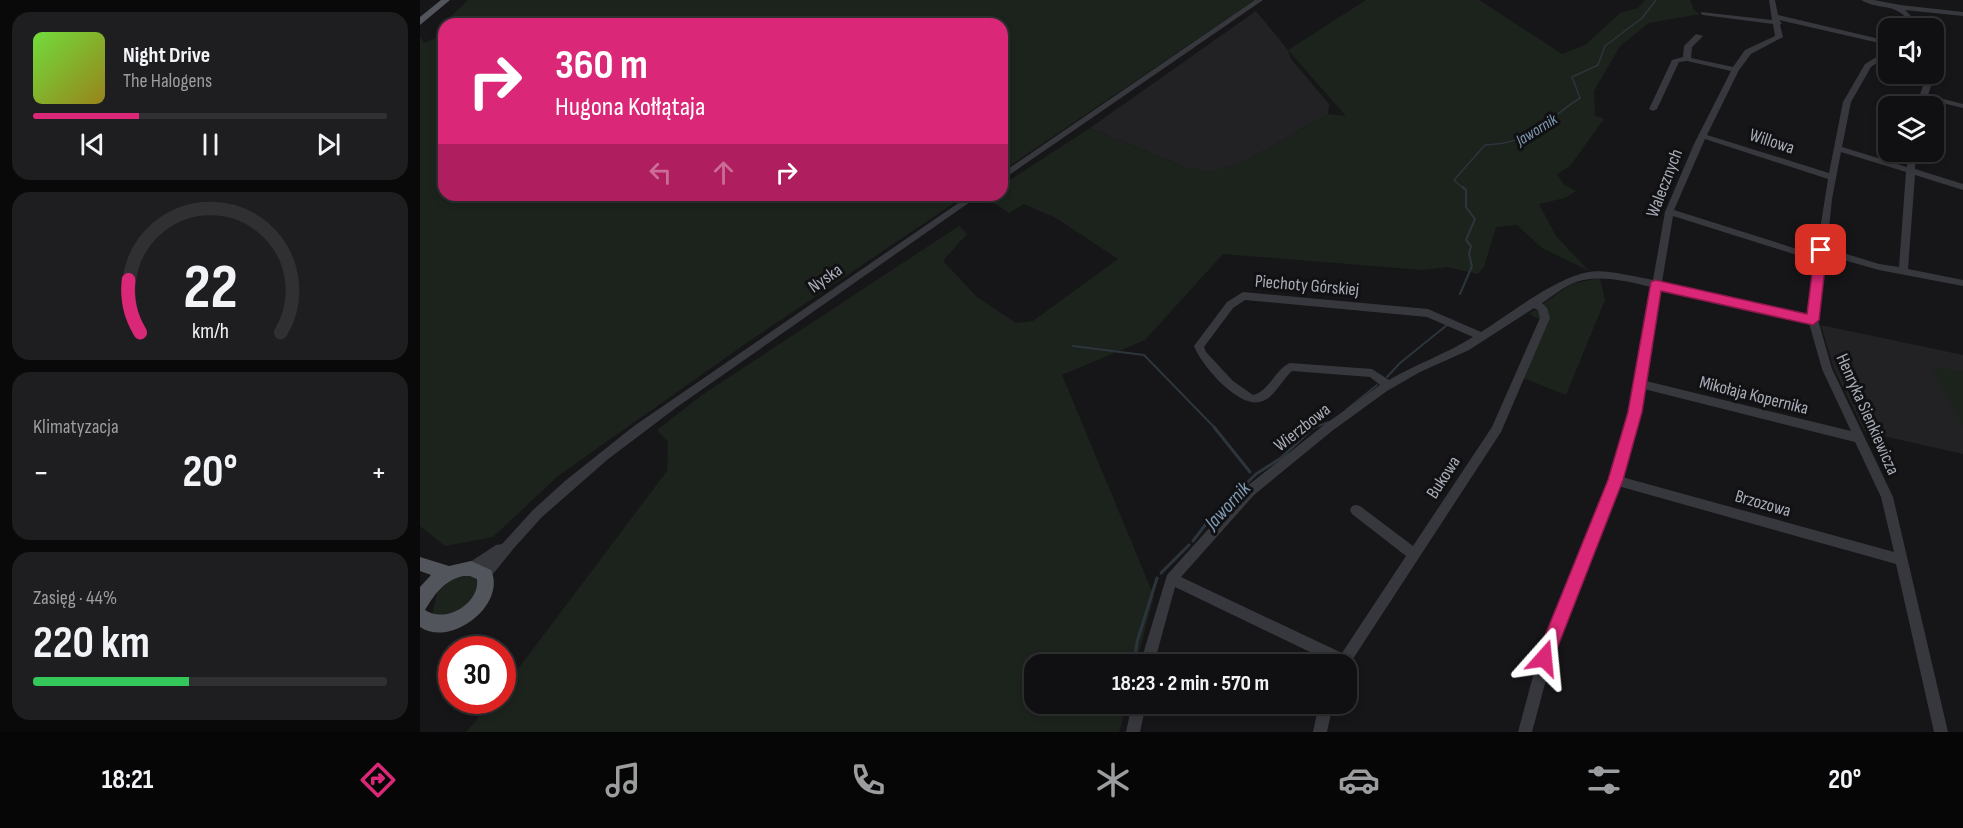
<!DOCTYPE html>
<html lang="pl">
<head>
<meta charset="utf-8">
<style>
  body { margin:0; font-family:"Sofia Sans Condensed",sans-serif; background:#1e1e20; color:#f1f3f6; height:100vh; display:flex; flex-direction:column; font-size:22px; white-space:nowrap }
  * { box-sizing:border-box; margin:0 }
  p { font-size:20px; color:#9c9d9f }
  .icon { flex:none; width:33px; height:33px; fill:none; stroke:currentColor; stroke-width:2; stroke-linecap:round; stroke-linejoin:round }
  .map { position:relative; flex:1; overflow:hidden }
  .panel { display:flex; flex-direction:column; gap:12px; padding:12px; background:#09090a; width:420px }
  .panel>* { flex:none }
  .top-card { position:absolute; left:18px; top:18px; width:570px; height:183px; border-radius:18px; box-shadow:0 3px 9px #0003,0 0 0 2px #303032; background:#db2777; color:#fff; overflow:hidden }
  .buttons { position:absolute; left:1458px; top:18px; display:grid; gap:12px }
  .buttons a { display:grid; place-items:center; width:66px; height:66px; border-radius:12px; background:#101012; box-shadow:0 3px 9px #0003,0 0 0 2px #303032; font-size:30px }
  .speed { position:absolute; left:18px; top:636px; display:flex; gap:12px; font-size:30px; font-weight:700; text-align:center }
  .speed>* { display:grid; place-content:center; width:78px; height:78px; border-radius:50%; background:#101012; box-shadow:0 3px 9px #0003,0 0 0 2px #303032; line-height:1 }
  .speed .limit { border:9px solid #d22; background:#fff; color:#111 }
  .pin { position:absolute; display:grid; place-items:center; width:51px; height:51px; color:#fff; margin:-26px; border-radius:12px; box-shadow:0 3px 9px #0006 }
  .me { position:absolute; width:66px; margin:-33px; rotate:18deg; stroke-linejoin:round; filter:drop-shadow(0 0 4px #0008) }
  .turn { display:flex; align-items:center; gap:21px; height:126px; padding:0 18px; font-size:27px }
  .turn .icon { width:78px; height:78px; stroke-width:2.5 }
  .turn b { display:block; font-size:42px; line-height:51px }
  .lanes { display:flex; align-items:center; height:57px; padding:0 18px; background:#0003; justify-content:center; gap:30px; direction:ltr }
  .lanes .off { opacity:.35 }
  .big { font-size:45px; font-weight:700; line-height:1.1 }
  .panel .tile { flex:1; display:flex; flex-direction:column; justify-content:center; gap:9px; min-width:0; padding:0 21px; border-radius:18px; background:#1e1e20 }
  .panel .dial { align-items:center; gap:0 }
  .dial svg { height:156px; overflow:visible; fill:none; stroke:#303032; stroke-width:7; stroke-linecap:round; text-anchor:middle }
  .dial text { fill:#f1f3f6; stroke:none }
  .song { display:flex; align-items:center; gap:18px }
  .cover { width:72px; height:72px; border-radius:9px; background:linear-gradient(135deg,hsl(100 70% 55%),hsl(50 70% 35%)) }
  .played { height:6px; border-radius:3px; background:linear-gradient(90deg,#db2777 30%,#303032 30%) }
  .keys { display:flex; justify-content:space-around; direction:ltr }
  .heat { display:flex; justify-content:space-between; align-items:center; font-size:33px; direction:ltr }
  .charge { height:9px; border-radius:4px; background:linear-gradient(90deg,#34c759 44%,#303032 0) }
  .trip { position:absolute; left:604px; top:654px; width:333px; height:60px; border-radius:18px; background:#101012; box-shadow:0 3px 9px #0003,0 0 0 2px #303032; font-weight:700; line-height:60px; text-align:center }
  .dock { display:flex; height:96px; justify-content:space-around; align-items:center; background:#060607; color:#9c9d9f }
  .dock .icon { width:42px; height:42px }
  .dock .active { color:#db2777 }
  .dock b { font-size:27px; color:#f1f3f6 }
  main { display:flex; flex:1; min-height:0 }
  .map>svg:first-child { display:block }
  .built { fill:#222225 }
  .green { fill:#1c231d }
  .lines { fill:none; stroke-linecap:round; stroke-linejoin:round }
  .stream-far2 { stroke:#2c353c; stroke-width:1.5 }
  .stream-far1 { stroke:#2c353c; stroke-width:2 }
  .stream { stroke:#2c353c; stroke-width:3 }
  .minor { fill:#37383d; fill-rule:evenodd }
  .major { fill:#53555c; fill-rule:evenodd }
  .route { fill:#db2777; stroke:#8e194d; stroke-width:1.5 }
  .labels { text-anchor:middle; stroke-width:6; stroke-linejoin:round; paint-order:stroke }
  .far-water-label { font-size:16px; font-style:italic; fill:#7f9bb3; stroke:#111113 }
  .street-label { font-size:18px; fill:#a8adb8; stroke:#111113 }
  .water-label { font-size:20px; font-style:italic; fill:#7f9bb3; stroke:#111113 }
</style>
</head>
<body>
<main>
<section class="panel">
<div class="tile">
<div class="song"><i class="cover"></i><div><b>Night Drive</b><p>The Halogens</p></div></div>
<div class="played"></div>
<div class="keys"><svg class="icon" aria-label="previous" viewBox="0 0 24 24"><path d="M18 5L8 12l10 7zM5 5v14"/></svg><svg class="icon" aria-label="pause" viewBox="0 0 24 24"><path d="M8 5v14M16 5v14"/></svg><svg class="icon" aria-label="next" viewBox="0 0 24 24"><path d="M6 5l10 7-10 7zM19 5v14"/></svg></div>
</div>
<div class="tile dial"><svg viewBox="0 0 100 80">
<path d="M14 69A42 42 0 1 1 86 69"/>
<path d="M14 69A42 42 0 0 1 8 42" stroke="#db2777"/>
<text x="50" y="56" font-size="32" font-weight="700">22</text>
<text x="50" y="72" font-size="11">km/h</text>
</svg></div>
<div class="tile"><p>Klimatyzacja</p>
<div class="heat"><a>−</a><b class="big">20°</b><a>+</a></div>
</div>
<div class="tile"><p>Zasięg · 44%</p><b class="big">220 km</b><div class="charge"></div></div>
</section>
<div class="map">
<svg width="1543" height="732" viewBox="0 0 1543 732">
  <rect width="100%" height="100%" fill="#161618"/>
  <g class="built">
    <path d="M836,11L868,50L871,59L909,104L908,114L829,159L793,172L767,168L670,128Z"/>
    <path d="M1401,325L1543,355V454L1445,432L1414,369Z"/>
  </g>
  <g class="green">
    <path d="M48,0H835L582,171V24H37L30,17Z"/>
    <path d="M946,0H1059L1142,54L1165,45L1200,13L1218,8L1225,0H1270L1274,10L1280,14L1229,23L1200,46L1174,91L1175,116L1184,119L1150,166L1137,174L1144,185L1156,191L1145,198L1119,204L1136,236L1169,271L1122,248L1097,225L1076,227L1064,267L1058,274L1027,267L1003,270L803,254L725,340L642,375L734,596L716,664H615V704H707L699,732H46L73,701L82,700L83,689L247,471L248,442L237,430L282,395L539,226L547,234L523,261L557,297L596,323L613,321L698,259L636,218L604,204L589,213L565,197L582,195V185L670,128L767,168L793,171L829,159L908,114L926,116L868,50Z"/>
    <path d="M24,35V195H546L328,342L138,476L73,537L25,546L0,526V36L4,43Z"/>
    <path d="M1180,278L1185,300L1146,395L1096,375L1120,320L1109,314L1151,284Z"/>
    <path d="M1511,367L1543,371V426L1512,368Z"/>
    <path d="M52,574L60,581C51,607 40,617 12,615L19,585L28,578Z"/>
  </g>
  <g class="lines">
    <path class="stream-far2" d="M1044,189L1034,180L1065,145C1116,143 1122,122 1160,98L1152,77L1178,65L1185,46L1222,18L1236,0"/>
    <g class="stream-far1">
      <path d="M1040,294L1052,266L1049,254L1051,246L1046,240L1055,219L1046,207V190L1043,187"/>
      <path d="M653,346L724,355L795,428"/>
      <path d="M967,377L980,363L1027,325"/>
      <path d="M926,410L957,385"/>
      <path d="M893,428L909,422"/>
    </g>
    <g class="stream">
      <path d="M794,427L830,472"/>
      <path d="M773,541L789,520L836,474L861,458L894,427"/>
      <path d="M741,573L769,545"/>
      <path d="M714,664L717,642L737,578"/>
      <path d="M710,714L711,704"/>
    </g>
    <g class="minor">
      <path d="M835,0H843L582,180V173Z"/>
      <path d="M1349,0H1355L1358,15L1468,41V45L1359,20L1362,23L1360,25L1363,37L1331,54L1319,70L1287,135L1409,173L1423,102L1445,64L1468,50V55L1451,67L1431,102L1422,147L1487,167L1488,152H1496L1495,169L1543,184V190L1495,175L1488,269L1543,280V286L1459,270L1406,255L1398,320L1412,369L1473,497L1528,732H1514L1476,564L1198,486L1137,639L1112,732H1098L1123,639L1189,480L1210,413L1231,287C1206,281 1175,273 1151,284C1141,289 1131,297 1122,303L1127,308L1130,318L1081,432L927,668V664H915L755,587L734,664H720L747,575L826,487L904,425L960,385L950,377L872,371C862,380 855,396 843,401C820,411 781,365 774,346L807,302L823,292L1008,309L1061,332C1089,314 1137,277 1169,272C1185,269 1216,277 1233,280L1245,212L1274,144L1311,71L1267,61L1259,62L1237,109L1233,111L1229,109L1252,60L1263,57L1264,46L1276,34L1283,36L1272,47L1271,58L1313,67L1325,50L1355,36L1353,24L1283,15L1281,14V12L1352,20ZM1285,139L1408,179L1396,255L1254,210ZM1421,152L1486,172L1479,267L1459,264L1407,248L1412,199ZM1253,216L1396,261L1389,315L1242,282ZM1241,289L1389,323L1402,369L1431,431L1226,381ZM825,300L1007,317L1053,337C1026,354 996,364 969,380L952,369L870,363C855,369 850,391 833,395L813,381L786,352L784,347L813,308ZM1114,308L1118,310L1120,318L1072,427L993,546L940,506L936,505L932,506L930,510L932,514L986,556L922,653L761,577L834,495L912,431L967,391L1000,372L1049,350ZM1224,389L1435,442L1461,497L1474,552L1202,477L1220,413Z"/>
      <path d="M1441,0H1454L1480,5L1543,12V16L1485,10L1494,19L1500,28H1493C1478,0 1462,12 1441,0Z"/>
      <path d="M1514,72L1515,74L1508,95L1543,104V108L1506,99L1504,106H1496L1507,74Z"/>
      <path d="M550,195H560L257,407L187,460L122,517L94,548L69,579L65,581L61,579L59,575L64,566L51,574L47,572L45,568L47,564L76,545L82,544L113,510L145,481L214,426Z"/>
      <path d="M712,704H726L720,732H706Z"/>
      <path d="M899,704H913L907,732H893Z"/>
    </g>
    <g class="major">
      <path d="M21,0H30L0,25V17Z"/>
      <path d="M0,557L29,566L51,561L71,570C87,605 31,648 0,627V587L11,575L0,571ZM43,576H50L57,579C60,604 25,624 5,610C15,594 23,581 43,576Z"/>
    </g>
  </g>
  <path class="route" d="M1401,246L1407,250L1399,320L1393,325L1241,291L1222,412L1203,480L1131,664L1124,666L1118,664L1116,658L1188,480L1208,412L1231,282L1235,280L1387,314L1395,250Z"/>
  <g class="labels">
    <g class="far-water-label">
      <text transform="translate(1116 129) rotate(-32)" y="6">Jawornik</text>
    </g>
    <g class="street-label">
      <text transform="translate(1352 141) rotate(18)" y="6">Willowa</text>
      <text transform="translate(1244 183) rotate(-69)" y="6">Walecznych</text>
      <text transform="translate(405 278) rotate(-35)" y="6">Nyska</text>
      <text transform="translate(887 285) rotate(5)" y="6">Piechoty Górskiej</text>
      <text transform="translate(1334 395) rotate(14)" y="6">Mikołaja Kopernika</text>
      <text transform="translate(1448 414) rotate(66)" y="6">Henryka Sienkiewicza</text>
      <text transform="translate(882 427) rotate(-38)" y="6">Wierzbowa</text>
      <text transform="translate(1023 477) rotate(-57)" y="6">Bukowa</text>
      <text transform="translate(1343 503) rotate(16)" y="6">Brzozowa</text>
    </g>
    <g class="water-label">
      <text transform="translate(807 505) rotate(-47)" y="7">Jawornik</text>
    </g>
  </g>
</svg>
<div class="buttons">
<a><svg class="icon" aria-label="sound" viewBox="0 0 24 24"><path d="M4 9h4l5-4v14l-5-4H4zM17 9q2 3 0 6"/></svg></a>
<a><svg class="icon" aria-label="layers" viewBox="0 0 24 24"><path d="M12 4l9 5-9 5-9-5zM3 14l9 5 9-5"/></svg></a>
</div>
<div class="speed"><div class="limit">30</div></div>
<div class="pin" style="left:1401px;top:250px;background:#d93025"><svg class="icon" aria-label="arrive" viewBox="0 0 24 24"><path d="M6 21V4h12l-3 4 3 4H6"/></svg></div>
<svg class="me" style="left:1124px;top:658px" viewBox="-20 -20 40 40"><path d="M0-17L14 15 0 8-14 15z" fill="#db2777" stroke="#fff" stroke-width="4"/></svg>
<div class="trip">18:23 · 2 min · 570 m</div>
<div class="top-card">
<div class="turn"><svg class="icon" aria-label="right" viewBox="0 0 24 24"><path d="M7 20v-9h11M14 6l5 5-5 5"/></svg><div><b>360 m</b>Hugona Kołłątaja</div></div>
<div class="lanes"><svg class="icon off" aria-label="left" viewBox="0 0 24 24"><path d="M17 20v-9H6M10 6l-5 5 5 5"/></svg><svg class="icon off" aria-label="ahead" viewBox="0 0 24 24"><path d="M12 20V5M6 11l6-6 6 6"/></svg><svg class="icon" aria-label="right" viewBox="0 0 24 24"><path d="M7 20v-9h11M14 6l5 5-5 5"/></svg></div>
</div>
</div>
</main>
<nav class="dock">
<b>18:21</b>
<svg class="icon active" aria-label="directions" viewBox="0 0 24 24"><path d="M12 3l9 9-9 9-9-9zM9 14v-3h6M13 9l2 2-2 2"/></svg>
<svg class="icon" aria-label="music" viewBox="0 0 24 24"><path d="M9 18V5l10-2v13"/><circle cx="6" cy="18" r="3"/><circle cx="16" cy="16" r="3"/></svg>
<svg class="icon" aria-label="phone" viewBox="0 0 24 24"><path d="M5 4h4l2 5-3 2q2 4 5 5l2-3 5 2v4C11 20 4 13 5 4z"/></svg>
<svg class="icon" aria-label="climate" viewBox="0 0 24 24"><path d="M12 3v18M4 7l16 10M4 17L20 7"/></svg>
<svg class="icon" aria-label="car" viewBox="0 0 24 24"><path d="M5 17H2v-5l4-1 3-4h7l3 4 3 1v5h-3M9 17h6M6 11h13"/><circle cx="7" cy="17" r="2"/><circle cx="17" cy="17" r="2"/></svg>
<svg class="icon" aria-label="filters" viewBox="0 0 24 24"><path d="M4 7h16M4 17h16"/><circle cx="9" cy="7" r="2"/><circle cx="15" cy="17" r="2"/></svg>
<b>20°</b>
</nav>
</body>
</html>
